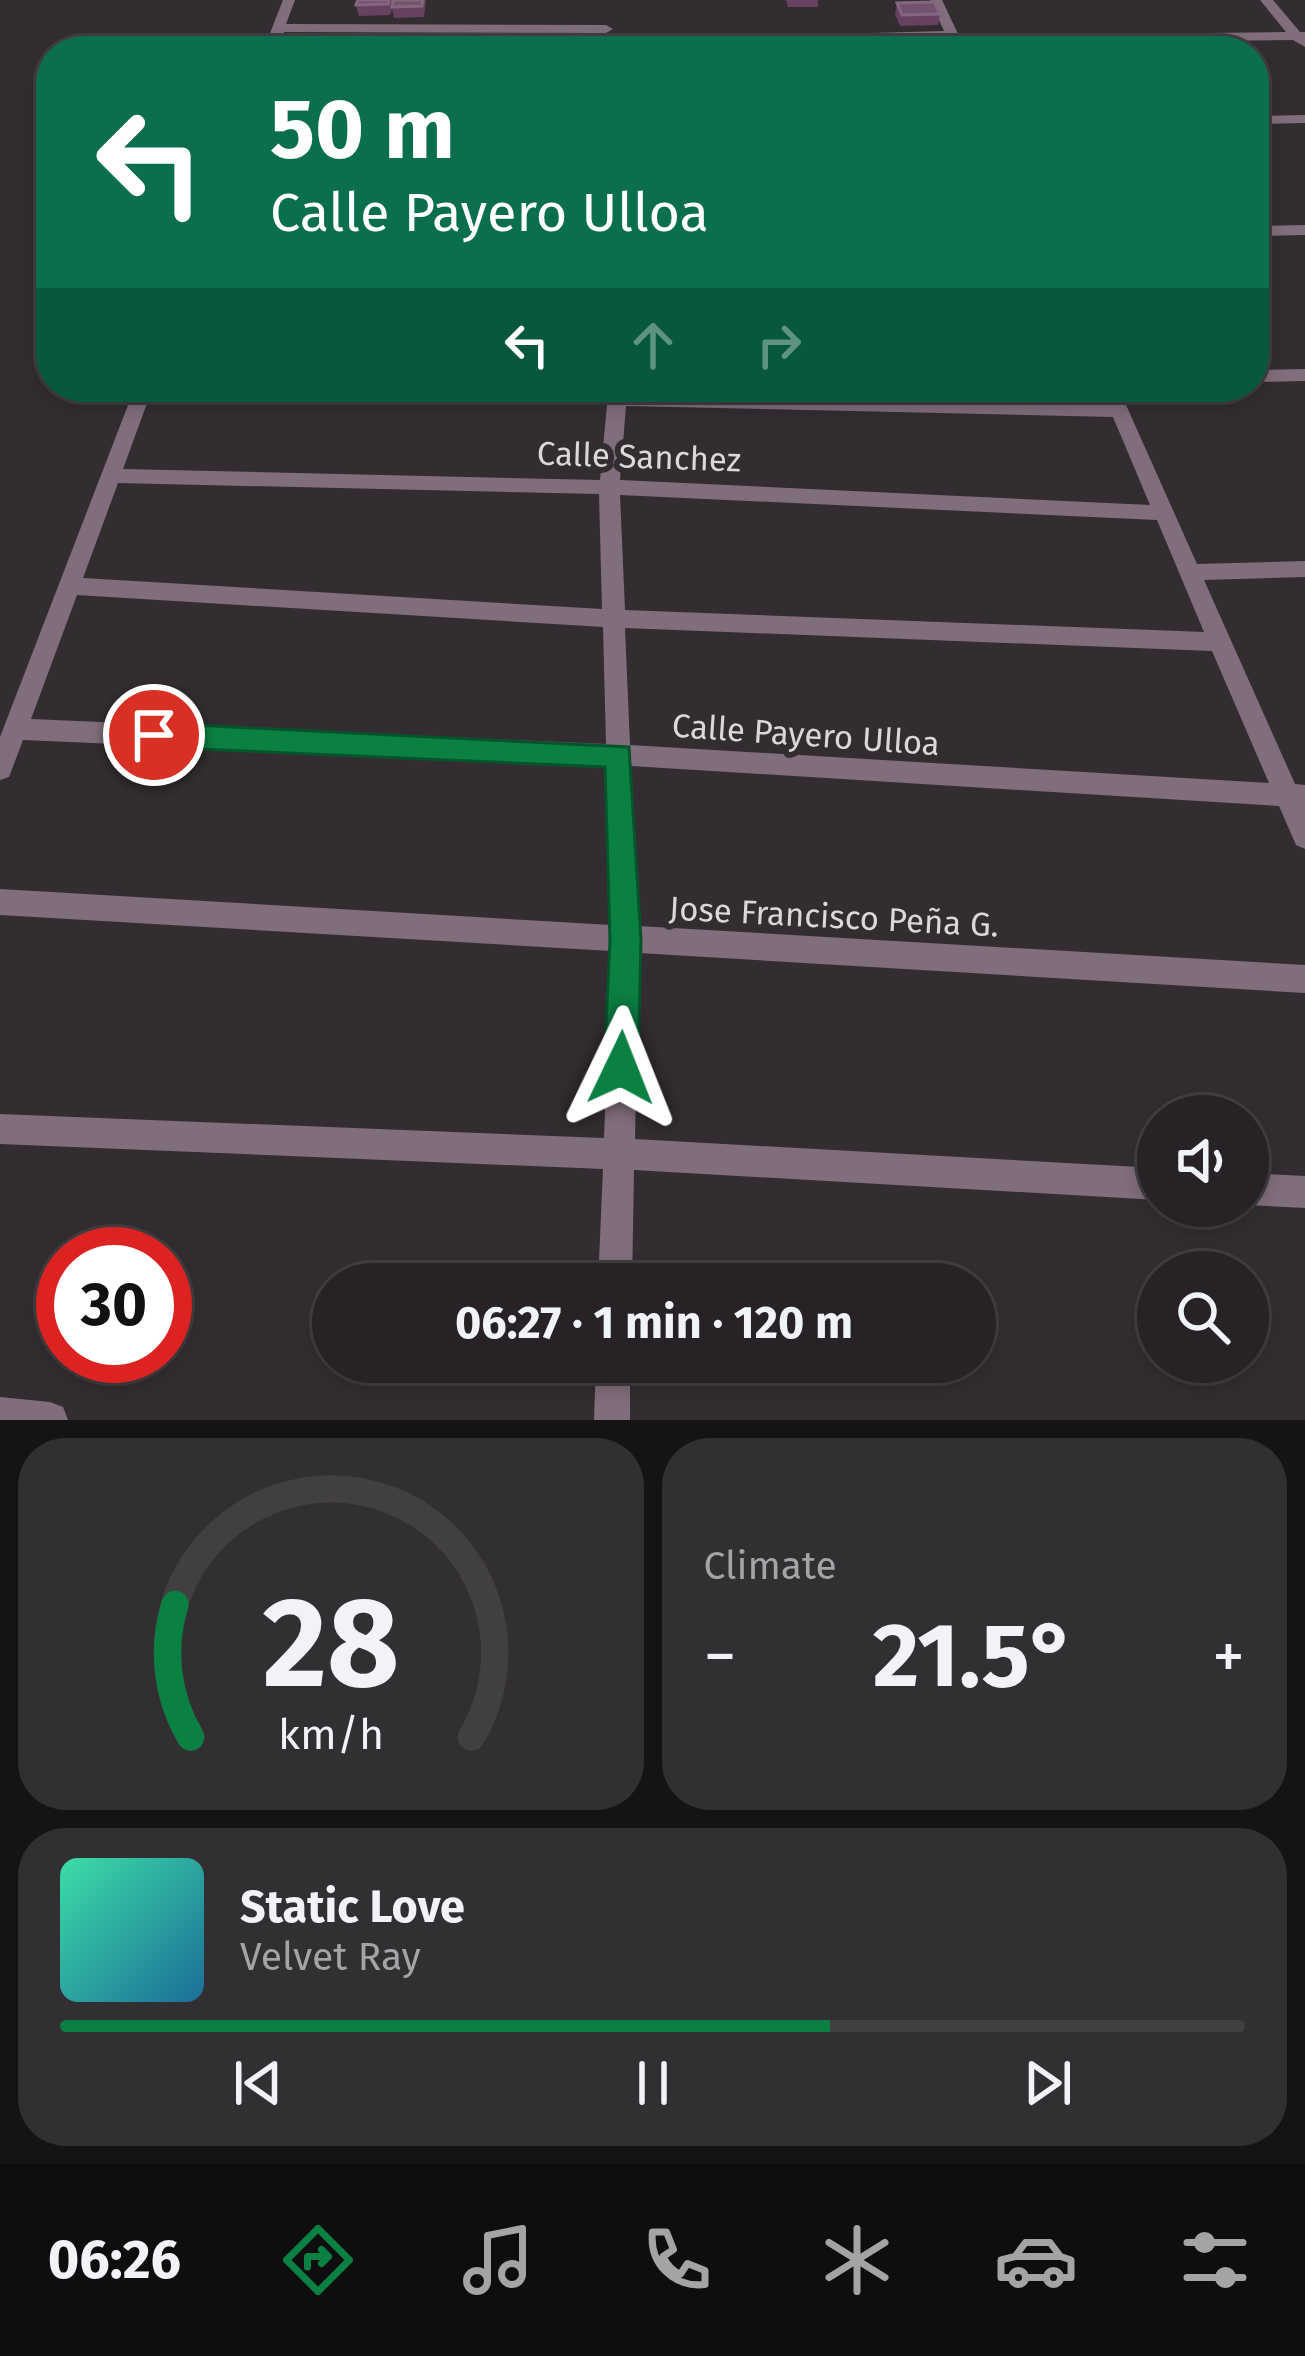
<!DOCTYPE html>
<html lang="en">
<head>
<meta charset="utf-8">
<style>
  body { margin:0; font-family:"Fira Sans",sans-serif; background:#322f32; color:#f1f3f6; height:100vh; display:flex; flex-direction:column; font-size:45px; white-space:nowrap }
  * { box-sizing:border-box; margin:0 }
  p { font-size:39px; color:#a4a4a7 }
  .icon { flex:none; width:66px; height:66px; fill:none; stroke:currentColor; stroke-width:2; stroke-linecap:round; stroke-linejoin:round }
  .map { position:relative; height:1420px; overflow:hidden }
  .drawer { display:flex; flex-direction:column; gap:18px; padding:18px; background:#151314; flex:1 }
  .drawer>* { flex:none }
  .guide { position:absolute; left:36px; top:36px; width:1233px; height:366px; border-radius:48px; box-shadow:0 6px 18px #0003,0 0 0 3px #423f42; background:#0b6e4f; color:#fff; overflow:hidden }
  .tools { position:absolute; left:1137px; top:1095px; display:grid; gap:24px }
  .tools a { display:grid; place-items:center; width:132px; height:132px; border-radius:50%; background:#262225; box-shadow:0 6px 18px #0003,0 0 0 3px #423f42; font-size:60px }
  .speed { position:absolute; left:36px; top:1227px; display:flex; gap:24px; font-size:60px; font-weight:700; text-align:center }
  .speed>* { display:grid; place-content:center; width:156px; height:156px; border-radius:50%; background:#262225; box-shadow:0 6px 18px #0003,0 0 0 3px #423f42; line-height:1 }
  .speed .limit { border:18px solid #d22; background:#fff; color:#111 }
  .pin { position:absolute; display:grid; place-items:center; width:102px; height:102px; color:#fff; margin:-51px; border:6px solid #fff; border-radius:50%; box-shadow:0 3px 12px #0007 }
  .me { position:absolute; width:132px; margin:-66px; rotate:2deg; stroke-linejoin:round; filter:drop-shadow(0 0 9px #0008) }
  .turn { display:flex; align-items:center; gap:42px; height:252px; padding:0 36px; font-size:54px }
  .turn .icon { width:156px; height:156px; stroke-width:2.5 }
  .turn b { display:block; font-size:84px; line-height:102px }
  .lanes { display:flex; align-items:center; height:114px; padding:0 36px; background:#0003; justify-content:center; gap:60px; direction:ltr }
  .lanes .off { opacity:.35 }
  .big { font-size:90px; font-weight:700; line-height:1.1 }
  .drawer .widget { flex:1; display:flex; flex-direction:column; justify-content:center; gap:18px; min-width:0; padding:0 42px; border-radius:48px; background:#322f32 }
  .drawer .dial { align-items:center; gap:0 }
  .dial svg { height:312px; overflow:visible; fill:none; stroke:#423f42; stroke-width:7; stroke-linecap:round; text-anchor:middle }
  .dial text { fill:#f1f3f6; stroke:none }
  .song { display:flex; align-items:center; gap:36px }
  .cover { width:144px; height:144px; border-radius:18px; background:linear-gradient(135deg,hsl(160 70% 55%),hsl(200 70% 35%)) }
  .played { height:12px; border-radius:6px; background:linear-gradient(90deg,#0b8043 65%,#423f42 65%) }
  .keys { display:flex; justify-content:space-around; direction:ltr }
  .heat { display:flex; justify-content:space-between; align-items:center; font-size:66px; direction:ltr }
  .drawer .tiles { flex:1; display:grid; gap:18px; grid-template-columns:1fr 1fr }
  .widget:last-child { grid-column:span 2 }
  .trip { position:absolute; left:312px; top:1263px; width:684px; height:120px; border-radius:60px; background:#262225; box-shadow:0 6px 18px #0003,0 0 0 3px #423f42; font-weight:700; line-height:120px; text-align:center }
  .dock { display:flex; height:192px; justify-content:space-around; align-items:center; background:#0f0e0f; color:#a4a4a7 }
  .dock .icon { width:84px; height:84px }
  .dock .active { color:#0b8043 }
  .dock b { font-size:54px; color:#f1f3f6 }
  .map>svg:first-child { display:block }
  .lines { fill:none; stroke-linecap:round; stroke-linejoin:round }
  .minor { fill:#816e7c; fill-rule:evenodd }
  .wall { fill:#674260 }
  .building { fill:#73526d; stroke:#84677e; stroke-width:3 }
  .route { fill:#0b8043; stroke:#07532c; stroke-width:3 }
  .labels { text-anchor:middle; stroke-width:12; stroke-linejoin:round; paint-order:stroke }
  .street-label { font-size:33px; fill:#dbd7da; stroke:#332d31 }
</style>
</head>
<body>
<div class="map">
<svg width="1305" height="1420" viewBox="0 0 1305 1420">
  <rect width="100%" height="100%" fill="#332d31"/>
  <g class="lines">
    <g class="minor">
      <path d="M283,0H295L286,24L606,25L613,29L606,33L284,32L277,51H263Z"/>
      <path d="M930,0H942L959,36L1286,32L1260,0H1273L1300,32H1305V47L1293,40L962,44L963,51H953L947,39L608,48L601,44L608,40L944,31Z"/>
      <path d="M1305,115V123L1254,124V116Z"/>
      <path d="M1305,225V235L1254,236V226Z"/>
      <path d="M1305,369V381L1254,382V370Z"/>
      <path d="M135,387H153L123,469L600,480L607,405L444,393L435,387H527L608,393L609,387H627V394L1107,404L1100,387H1118L1197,564L1305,561V577L1204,580L1295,784L1305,785V849L1296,845L1279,806L631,766L638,926L1305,965V993L639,953L635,1139L1158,1168V1200L634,1170L632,1284H598L603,1169L0,1144V1114L604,1138L611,951L0,915V889L611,925L606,765L23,740L9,777L0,780V737ZM626,406L1113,417L1150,505L620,480ZM118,483L599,494L602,609L83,578ZM620,495L1157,520L1204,632L625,610ZM77,595L603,627L606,744L31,719ZM625,628L1212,651L1269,783L630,745Z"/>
      <path d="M1248,1173L1305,1176V1208L1248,1205Z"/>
      <path d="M596,1362H630V1420H594Z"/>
      <path d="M0,1397L50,1402L63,1407L68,1420H0Z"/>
    </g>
  </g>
  <g class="wall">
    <path d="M358,0H426L424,17L394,18L392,9L390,15L359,16L356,5Z"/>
    <path d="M786,0H818V7H788Z"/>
    <path d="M897,3L940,14L938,25L900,26L895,14Z"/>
  </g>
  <g class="building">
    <path d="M358,0H389L388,4L356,5Z"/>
    <path d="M393,0H423L422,6L392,7Z"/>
    <path d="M934,2L940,14L902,15L897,3Z"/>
    <path d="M756,43L757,51H725L724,44Z"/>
    <path d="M830,43L832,51H762L761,45Z"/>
    <path d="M949,44L952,51H916L913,45Z"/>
  </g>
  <path class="route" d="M154,723L629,747L641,940L638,1068L633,1080L621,1085L609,1080L604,1068L610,940L605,767L154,747L144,744L140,735L144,727Z"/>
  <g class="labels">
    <g class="street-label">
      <text transform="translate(639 456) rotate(2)" y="12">Calle Sanchez</text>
      <text transform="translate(806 734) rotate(4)" y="12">Calle Payero Ulloa</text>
      <text transform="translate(834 916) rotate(3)" y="12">Jose Francisco Peña G.</text>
    </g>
  </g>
</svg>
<div class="tools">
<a><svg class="icon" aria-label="sound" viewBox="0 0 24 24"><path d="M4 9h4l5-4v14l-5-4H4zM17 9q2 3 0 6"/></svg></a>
<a><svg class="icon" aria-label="search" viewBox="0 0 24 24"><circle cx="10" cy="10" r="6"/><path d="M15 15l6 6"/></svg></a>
</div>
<div class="speed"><div class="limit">30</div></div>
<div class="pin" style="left:154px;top:735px;background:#d93025"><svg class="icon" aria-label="arrive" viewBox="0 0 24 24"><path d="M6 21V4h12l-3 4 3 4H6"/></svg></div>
<svg class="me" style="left:621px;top:1068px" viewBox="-20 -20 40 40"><path d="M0-17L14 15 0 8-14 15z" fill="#0b8043" stroke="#fff" stroke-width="4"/></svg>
<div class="trip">06:27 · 1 min · 120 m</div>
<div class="guide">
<div class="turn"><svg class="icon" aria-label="left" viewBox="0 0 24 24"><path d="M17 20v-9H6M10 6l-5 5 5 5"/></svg><div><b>50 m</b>Calle Payero Ulloa</div></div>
<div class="lanes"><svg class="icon" aria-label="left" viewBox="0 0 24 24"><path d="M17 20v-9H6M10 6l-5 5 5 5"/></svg><svg class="icon off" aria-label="ahead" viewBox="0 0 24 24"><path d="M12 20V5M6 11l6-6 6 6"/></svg><svg class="icon off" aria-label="right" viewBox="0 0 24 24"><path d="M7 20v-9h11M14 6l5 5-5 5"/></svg></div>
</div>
</div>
<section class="drawer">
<div class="tiles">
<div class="widget dial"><svg viewBox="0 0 100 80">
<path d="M14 69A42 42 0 1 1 86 69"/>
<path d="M14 69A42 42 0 0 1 10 35" stroke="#0b8043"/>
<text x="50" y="56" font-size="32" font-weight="700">28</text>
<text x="50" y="72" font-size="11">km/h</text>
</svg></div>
<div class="widget"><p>Climate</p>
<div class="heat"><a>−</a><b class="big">21.5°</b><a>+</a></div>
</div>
<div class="widget">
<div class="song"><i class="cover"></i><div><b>Static Love</b><p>Velvet Ray</p></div></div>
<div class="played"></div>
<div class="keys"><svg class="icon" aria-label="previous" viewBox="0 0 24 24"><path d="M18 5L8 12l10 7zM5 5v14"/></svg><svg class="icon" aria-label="pause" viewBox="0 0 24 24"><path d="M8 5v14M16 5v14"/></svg><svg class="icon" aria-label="next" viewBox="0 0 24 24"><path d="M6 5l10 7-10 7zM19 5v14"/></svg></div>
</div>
</div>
</section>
<nav class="dock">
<b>06:26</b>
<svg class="icon active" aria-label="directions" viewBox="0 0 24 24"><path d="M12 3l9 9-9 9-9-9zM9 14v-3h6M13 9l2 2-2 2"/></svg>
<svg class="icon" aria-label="music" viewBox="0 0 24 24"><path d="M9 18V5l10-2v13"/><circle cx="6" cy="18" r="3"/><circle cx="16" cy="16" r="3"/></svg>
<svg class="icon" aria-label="phone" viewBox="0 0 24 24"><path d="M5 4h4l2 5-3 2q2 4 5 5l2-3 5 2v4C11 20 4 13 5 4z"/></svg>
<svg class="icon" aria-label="climate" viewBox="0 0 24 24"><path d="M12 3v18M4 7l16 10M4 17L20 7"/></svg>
<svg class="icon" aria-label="car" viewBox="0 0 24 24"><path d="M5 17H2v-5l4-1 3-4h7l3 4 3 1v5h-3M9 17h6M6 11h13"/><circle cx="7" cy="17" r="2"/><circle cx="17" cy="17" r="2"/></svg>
<svg class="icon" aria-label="filters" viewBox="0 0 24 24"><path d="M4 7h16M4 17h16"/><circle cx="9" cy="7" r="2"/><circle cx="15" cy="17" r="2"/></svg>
</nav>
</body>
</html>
